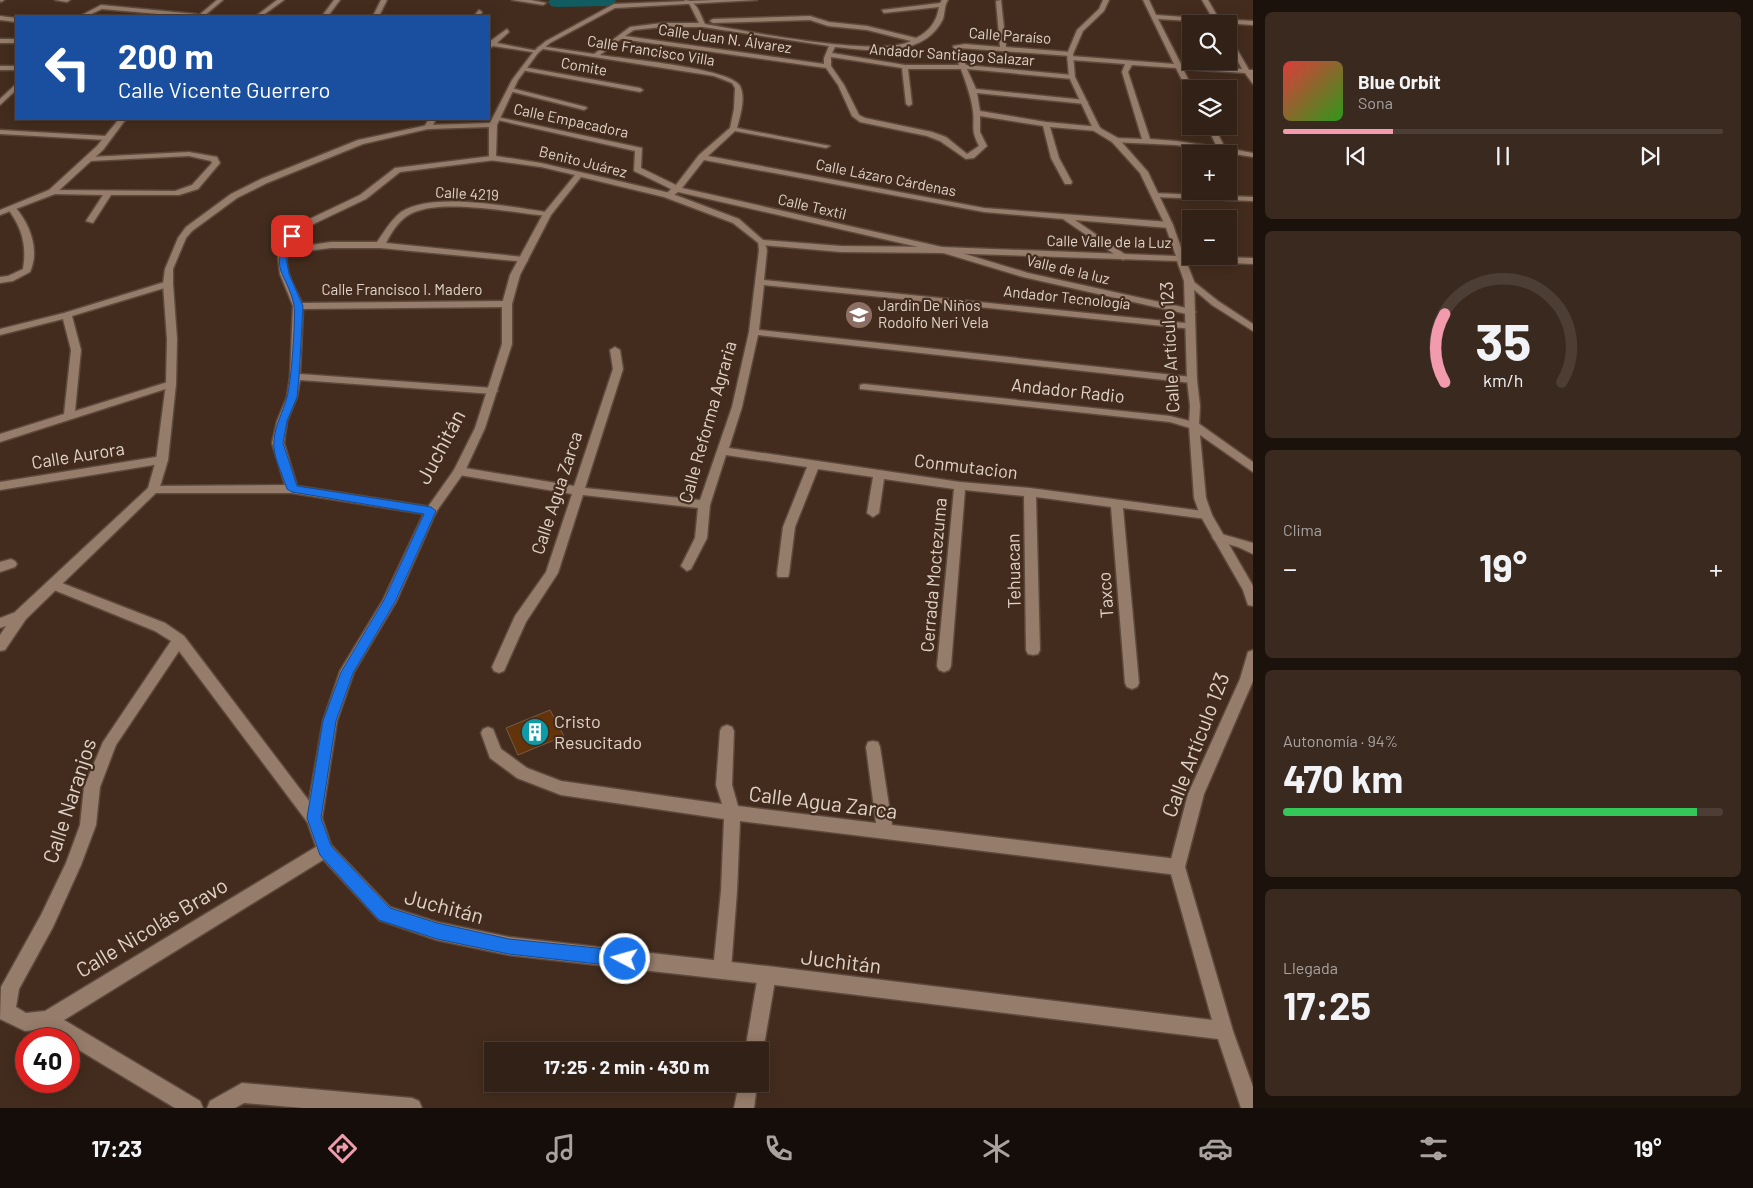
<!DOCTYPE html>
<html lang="es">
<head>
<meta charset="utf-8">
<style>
  body { margin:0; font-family:Barlow,sans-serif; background:#3a291f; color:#f1f3f6; height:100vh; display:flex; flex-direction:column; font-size:19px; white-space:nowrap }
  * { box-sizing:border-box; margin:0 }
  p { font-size:16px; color:#a8a3a1 }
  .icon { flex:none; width:28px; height:28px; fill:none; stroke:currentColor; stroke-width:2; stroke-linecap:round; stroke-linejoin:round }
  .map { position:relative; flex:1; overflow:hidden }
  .panel { display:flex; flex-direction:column; gap:12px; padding:12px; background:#1c120c; width:500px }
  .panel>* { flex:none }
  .banner { position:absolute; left:15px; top:15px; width:475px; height:105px; border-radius:0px; box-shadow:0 2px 12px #0003,0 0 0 1px #4d3e35; background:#1a4fa0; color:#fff; overflow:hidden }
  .fabs { position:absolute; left:1182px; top:15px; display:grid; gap:10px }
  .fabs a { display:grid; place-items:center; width:55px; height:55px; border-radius:0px; background:#322116; box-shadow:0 2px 12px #0003,0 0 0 1px #4d3e35; font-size:25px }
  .speed { position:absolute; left:15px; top:1028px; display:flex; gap:10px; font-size:25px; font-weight:700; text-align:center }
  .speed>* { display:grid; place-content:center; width:65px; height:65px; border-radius:50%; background:#322116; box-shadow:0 2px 12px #0003,0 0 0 1px #4d3e35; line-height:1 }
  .speed .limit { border:8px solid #d22; background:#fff; color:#111 }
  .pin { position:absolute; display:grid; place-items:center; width:42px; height:42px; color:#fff; margin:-21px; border-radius:10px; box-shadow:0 2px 8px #0006 }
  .me { position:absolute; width:55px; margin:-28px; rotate:276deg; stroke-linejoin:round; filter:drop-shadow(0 0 4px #0008) }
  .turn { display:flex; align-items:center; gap:18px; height:105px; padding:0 20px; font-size:22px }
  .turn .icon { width:65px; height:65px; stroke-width:2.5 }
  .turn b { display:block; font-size:35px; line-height:42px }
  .big { font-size:38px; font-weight:700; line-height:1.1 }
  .panel .card { flex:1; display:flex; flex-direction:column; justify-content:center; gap:8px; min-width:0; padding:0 18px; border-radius:8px; background:#3a291f }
  .panel .dial { align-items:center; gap:0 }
  .dial svg { height:130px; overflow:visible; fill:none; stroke:#4d3e35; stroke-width:7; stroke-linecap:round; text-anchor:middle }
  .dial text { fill:#f1f3f6; stroke:none }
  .song { display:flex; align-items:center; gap:15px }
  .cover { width:60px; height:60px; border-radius:8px; background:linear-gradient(135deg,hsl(0 70% 55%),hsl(110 70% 35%)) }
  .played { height:5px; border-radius:2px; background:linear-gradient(90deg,#f29aae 25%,#4d3e35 25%) }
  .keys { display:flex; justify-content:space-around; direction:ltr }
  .heat { display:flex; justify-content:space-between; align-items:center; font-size:28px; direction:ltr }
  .charge { height:8px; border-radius:4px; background:linear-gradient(90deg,#34c759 94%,#4d3e35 0) }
  .trip { position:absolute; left:484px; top:1042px; width:285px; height:50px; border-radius:0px; background:#322116; box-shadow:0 2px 12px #0003,0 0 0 1px #4d3e35; font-weight:700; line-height:50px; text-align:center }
  .menu { display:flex; height:80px; justify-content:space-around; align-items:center; background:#140d09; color:#a8a3a1 }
  .menu .icon { width:35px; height:35px }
  .menu .on { color:#f29aae }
  .menu b { font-size:22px; color:#f1f3f6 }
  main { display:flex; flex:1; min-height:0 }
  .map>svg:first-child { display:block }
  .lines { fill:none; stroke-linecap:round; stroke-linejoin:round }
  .river { fill:#115c61; fill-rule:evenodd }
  .building { fill:#63330a; stroke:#755b4b }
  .minor-casing { stroke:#5d493c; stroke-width:3 }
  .tertiary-casing { stroke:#5d493c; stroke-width:3 }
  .minor { fill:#967c6a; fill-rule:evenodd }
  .tertiary { fill:#967c6a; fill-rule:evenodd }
  .route { fill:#1a73e8; stroke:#114b97 }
  .labels { text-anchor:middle; stroke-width:4.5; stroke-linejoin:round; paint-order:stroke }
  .far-street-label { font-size:15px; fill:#e1d2c8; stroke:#432c1d }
  .far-poi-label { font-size:15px; fill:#e1d2c8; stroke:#432c1d; text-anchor:start }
  .street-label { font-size:18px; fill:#e1d2c8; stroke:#432c1d }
  .poi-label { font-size:18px; fill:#e1d2c8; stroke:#432c1d; text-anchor:start }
  .near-street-label { font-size:21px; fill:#e1d2c8; stroke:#432c1d }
</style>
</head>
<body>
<main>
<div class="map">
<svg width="1253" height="1108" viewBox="0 0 1253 1108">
  <rect width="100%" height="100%" fill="#432c1d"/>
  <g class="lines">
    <path class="river" d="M550,0H615L616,1L613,5L607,6L557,7L551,6L548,2Z"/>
  </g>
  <path class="building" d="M550,710L564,736L518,755L506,728Z"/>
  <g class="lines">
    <defs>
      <g id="minor">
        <path d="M0,0H4L1,2Z"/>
        <path d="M55,0H70L67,2Z"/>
        <path d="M277,0H284L262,16H256Z"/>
        <path d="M334,0H340L328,16H322Z"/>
        <path d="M381,0H387L379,16H373Z"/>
        <path d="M512,0H531L546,3L543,5Z"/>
        <path d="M684,0C697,0 700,14 705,24C746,31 879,58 911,41L867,30L828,26L810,20L713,23L710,21L713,19L810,16L829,22L867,26L916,38C929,32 937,21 939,7L884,13L882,10L940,3L942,0H948C944,6 945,13 943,19C924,58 872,51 835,47L832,53L905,65H959L953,46L965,44L1000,47L996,1L1001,0L1006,47L1070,52L1073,54L1070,56L959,48L966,65L1072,75L1075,77L1072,79L967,69L976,89L1085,100L1088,102L1085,104L977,93L980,111L1046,122L1100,127L1101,129L1097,131L1050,127L1059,158L1072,182L1071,184H1065L1051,158L1043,126L980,116V132L987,146L974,158L966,159L940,141L927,136L860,122L852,116L838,85L826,68L621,39L600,55C624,59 731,68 740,86C746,98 740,116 737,128L830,146L826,148L735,131L708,156L984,208L1169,222L1173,225L1169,228L1075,220L1126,255L1127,257L1123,260L1063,219L984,212L704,160L682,188L942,247L1028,273L1191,309L1196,312L1191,315L1023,277L940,252L678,192L674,195H668L667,193L671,189L634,171L635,151L493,119L497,117L642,148L641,168L676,185L699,155L730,128L734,109L735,88L732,83L714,76L537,48L540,46L594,54L630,27L662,23H699L690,5ZM662,27H703L829,46L824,58V64L625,36L634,30ZM831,57L902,68L906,104L909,106L912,104L908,69H961C966,83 971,96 973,111C975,128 970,128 979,146L967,154L946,137L932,132L865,118L859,115L844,85L831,66Z"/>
        <path d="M1143,0H1149L1156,15L1213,19L1202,0H1208L1219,19L1253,21V25L1158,19L1181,64L1242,69L1229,45V38L1231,39L1249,70H1253V84L1245,73L1183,69L1193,89L1191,94L1188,92L1176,68L1132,65L1128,72L1150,139L1176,141L1217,147L1207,126H1214L1225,148L1253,153V157L1176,145L1112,142L1111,140L1115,138L1142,139L1122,72L1125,64L1071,60L1068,58L1071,56L1174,64Z"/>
        <path d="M101,5L196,14L199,16H180L102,9L87,16H80Z"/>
        <path d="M479,10L482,12L480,16H474Z"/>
        <path d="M0,16L16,18V22L0,20Z"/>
        <path d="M507,29L509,32L497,43L538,51V53L493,46L489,49V42Z"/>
        <rect x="0" y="39" width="16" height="4"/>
        <rect x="0" y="66" width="16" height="4"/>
        <path d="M523,67L640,88L643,90L640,92L521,70L520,69Z"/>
        <path d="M16,84V90L0,105V99Z"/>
        <path d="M511,88L586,107L587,108L584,110L509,91L508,90Z"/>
        <path d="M429,119H436L431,129H428L424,127Z"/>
        <path d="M0,130L106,136L110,138L106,140L0,134Z"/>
        <path d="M189,152L217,157L220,163L198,189L179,195H111L93,223L86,221L103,195L52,194L48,192L52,190L175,191L192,185L212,163L211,161L189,156L90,161L86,159L90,157Z"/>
        <path d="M492,156H495V160L400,172L366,199L305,228L296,236L291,248L331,242H377C384,232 391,220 401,212C434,191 509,207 547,212L551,214L547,216C512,213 436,196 407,216C397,223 391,233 386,243L524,257L528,260L527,262L380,248H331L288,253C282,267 296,290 302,303L507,301L512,304L507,307L303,309L300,374L493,388L498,391L493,394L300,380L297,397L287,421L284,443L297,486L431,507L435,508L437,511L435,514L431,515L292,493H149L147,490L153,486L285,485L272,443L277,421L287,397L290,377L293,306L280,274L278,257L288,235L299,224L360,195L395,168Z"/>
        <path d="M1152,193L1253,197V201L1155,197H1152Z"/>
        <path d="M9,207H15C30,224 40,250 30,272L13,281L0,283V277L8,276L23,269C27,245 22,228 8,209Z"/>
        <path d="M758,240H764L767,250L764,280L1195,324V328L1192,329L764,285L759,330L1192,377L1197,380L1192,383L758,335L742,407L729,448L960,482L1030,488L1210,512L1212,515L1210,518L1206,519L1123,508L1139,683L1137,687L1132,689L1127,687L1125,683L1111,507L1036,497L1040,650L1038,654L1033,655L1028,654L1026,650L1024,496L965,490L951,666L949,670L944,672L939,670L937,666L954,489L884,479L879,513L873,517L867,513L873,477L818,469L795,527L789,574L788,577H778L777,574L783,527L807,467L726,455L710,505L707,538L691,569L687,571L681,566L695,538L698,508L583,495L558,573L526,622L504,671L499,673L494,671L492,667L515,616L546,572L572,494L459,475L453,471L459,467L574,486L613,369L610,350L615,347L620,350L623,369L585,488L700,500L732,407L749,332L759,250Z"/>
        <path d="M1189,278L1218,301L1253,324V331L1212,305L1186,283V279Z"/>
        <path d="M168,281L171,282V286L72,316L81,350L75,411L171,381L176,384L175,386L0,442V434L64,414L71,350L63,319L0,335V329L64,313Z"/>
        <path d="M864,384L1170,416L1198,423L1253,462V472L1190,428L1170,422L860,389V385Z"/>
        <path d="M162,456L166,457L168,460L166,463L0,490V482Z"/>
        <path d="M1218,533L1253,543V554L1238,547L1214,540L1212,537Z"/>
        <path d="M11,559L15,561L17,564L15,567L0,572V562Z"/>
        <path d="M54,580L165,623L184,636L322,818L320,823L314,825L308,823L179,651L116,745L100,787L96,825L81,865L53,927L19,989L16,1007L26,1013L45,1011L319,845L325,842L331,845L333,850L331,855L64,1020L200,1101L203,1108H175L69,1044V1039H61L45,1029L25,1031L0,1019L1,987L41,915L66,863L80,825L84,787L103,742L171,641L155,631L49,588L48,585L49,582Z"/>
        <path d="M21,610L26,611L28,615L26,619L0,628V618Z"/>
        <path d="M727,725L732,727L734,731L732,785L738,806L876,823L866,747L868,742L873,741L878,742L880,747L892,825L1177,859L1183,861L1185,867L1183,873L1177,875L740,821L737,891L731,970L728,976L722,979L716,976L713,970L721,891L724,819L561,795L517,778L490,758L481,733L483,729L488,727L493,729L501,749L527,768L561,781L722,804L716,785L720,731L722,727Z"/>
        <path d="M767,966L773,969L776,975L763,1051L760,1058V1051H745L758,975L761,969Z"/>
        <path d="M242,1083L412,1098L419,1101L422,1108H303L244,1103L235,1108H207L210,1101Z"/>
        <path d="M739,1084H757L754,1108H734Z"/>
      </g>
      <g id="tertiary">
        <path d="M217,0H223L204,16H198Z"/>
        <path d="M714,0H757L615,8L550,43L538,53L518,80L497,125L496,156L541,163L670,193L739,219L763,240L841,246L942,247L1176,256L1165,225L1140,173L1112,142L1094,131L1069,77L1067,54L1077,30L1099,9L1103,0H1109L1104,11L1083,31L1073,54L1075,77L1100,128L1118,138L1148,172L1173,225L1184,256L1253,258V264L1186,261L1194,281L1197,380L1200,406L1199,425L1206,498L1212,515L1253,586V606L1248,605L1243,590L1200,515L1194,498L1189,425L1190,406L1187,380L1184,281L1177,261L942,253L841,252L761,245L733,223L664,197L581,177L551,215L520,275L512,304V344L485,428L465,471L436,512L396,602L354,672L337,721L322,818L331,845L390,907L437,922L509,937L767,966L1212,1020L1169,867L1188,794L1240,679L1248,652L1253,650V681L1204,794L1185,867L1233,1031L1253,1087V1108H1241L1218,1039L767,984L509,955L437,940L379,920L319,855L306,818L323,721L340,671L383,600L425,511L454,470L475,428L502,344V304L510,275L543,214L575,175L541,167L489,160V127L428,129L363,144L267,183L237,198L192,231L186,238L173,269V284L177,339L176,384L168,460L159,490L26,619L5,650L0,651V635L16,611L148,488L156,460L166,384L167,339L163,284L165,269L178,238L186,227L231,194L261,179L358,140L428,125L490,123L512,80L534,51L546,41L614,4Z"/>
        <path d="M119,119H126L103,150L55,194L0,215V210L49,190L97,146Z"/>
      </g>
    </defs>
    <use href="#minor" class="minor-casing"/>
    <use href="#tertiary" class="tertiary-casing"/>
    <use href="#minor" class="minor"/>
    <use href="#tertiary" class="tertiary"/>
  </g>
  <path class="route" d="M289,234L296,236L286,257L289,274L303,306L299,377L297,397L287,421L283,443L297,486L431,507L436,511L395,602L353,673L336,721L321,818L331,846L390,908L437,923L509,939L625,951L631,954L633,959L631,965L625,967L509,954L437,939L385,922L379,920L320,855L307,818L323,721L341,672L384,600L424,514L292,492L287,489C283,475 272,455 274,441C275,424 283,413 287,397C291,386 296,317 294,305C287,272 268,271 289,234Z"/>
  <defs>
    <symbol id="school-disc" viewBox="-11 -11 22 22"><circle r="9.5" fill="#8d6e63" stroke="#432c1d"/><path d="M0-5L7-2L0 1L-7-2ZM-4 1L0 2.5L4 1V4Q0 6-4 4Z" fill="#fff"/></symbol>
    <symbol id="building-disc" viewBox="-11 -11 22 22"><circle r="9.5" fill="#0f9aa8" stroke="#432c1d"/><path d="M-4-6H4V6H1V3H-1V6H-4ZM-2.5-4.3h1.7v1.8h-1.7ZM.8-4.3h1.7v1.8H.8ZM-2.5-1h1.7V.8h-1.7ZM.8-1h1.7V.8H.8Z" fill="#fff"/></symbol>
  </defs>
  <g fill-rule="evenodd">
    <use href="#school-disc" x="843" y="299" width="32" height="32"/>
    <use href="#building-disc" x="519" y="716" width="32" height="32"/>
  </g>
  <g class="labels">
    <g class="far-street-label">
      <text transform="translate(1010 36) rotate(4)" y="5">Calle Paraíso</text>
      <text transform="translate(725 39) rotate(8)" y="5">Calle Juan N. Álvarez</text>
      <text transform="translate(651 51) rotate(9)" y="5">Calle Francisco Villa</text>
      <text transform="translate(952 55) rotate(4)" y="5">Andador Santiago Salazar</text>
      <text transform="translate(584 67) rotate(10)" y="5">Comite</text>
      <text transform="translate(571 121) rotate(12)" y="5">Calle Empacadora</text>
      <text transform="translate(583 162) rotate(14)" y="5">Benito Juárez</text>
      <text transform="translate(886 178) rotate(11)" y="5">Calle Lázaro Cárdenas</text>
      <text transform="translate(467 194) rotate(3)" y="5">Calle 4219</text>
      <text transform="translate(812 207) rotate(13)" y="5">Calle Textil</text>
      <text transform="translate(1109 242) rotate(1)" y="5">Calle Valle de la Luz</text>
      <text transform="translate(1068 270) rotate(13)" y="5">Valle de la luz</text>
      <text x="402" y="295">Calle Francisco I. Madero</text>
      <text transform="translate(1067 298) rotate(6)" y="5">Andador Tecnología</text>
    </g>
    <g class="far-poi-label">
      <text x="878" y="311">Jardin De Niños<tspan x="878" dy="17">Rodolfo Neri Vela</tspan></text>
    </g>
    <g class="street-label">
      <text transform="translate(1170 347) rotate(-93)" y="6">Calle Artículo 123</text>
      <text transform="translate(1068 391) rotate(6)" y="6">Andador Radio</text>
      <text transform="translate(708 422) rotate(-74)" y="6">Calle Reforma Agraria</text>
      <text transform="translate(78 456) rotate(-9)" y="6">Calle Aurora</text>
      <text transform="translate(966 467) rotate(7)" y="6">Conmutacion</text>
      <text transform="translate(557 493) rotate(-72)" y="6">Calle Agua Zarca</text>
      <text transform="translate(1014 571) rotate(-91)" y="6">Tehuacan</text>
      <text transform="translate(934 575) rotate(-85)" y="6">Cerrada Moctezuma</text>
      <text transform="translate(1106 595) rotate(-94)" y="6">Taxco</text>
    </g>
    <g class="poi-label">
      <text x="554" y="728">Cristo<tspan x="554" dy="21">Resucitado</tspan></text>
    </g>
    <g class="near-street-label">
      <text transform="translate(441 447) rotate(-62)" y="7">Juchitán</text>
      <text transform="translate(1196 745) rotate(-69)" y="7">Calle Artículo 123</text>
      <text transform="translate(70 801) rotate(-72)" y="7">Calle Naranjos</text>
      <text transform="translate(823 803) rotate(7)" y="7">Calle Agua Zarca</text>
      <text transform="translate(444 907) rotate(15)" y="7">Juchitán</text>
      <text transform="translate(152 928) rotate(-31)" y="7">Calle Nicolás Bravo</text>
      <text transform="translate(841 962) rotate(7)" y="7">Juchitán</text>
    </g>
  </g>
</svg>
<div class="fabs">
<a><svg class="icon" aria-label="search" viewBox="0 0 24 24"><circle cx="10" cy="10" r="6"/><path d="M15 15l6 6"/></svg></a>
<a><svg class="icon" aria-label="layers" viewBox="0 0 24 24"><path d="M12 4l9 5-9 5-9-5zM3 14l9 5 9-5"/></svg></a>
<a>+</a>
<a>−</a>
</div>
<div class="speed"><div class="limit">40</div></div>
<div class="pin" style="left:292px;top:236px;background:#d93025"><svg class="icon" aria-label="arrive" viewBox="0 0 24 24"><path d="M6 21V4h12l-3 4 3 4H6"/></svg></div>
<svg class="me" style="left:625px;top:959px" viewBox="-20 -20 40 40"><circle r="17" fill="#1a73e8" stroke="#fff" stroke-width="3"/><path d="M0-11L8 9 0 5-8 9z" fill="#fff"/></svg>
<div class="trip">17:25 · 2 min · 430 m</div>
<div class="banner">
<div class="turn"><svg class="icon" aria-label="left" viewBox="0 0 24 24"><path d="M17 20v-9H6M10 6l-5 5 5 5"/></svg><div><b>200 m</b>Calle Vicente Guerrero</div></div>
</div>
</div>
<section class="panel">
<div class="card">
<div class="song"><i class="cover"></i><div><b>Blue Orbit</b><p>Sona</p></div></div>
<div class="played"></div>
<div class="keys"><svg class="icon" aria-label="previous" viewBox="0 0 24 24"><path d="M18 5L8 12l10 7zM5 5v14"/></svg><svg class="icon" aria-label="pause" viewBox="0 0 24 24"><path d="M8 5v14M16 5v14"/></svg><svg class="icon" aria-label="next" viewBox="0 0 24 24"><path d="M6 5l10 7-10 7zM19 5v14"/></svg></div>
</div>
<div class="card dial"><svg viewBox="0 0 100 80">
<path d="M14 69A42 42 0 1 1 86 69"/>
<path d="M14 69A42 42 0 0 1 14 27" stroke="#f29aae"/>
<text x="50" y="56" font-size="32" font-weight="700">35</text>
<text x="50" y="72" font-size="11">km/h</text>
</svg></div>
<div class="card"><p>Clima</p>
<div class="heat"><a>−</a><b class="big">19°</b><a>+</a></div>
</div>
<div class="card"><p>Autonomía · 94%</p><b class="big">470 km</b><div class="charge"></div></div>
<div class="card"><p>Llegada</p><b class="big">17:25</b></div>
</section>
</main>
<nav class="menu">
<b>17:23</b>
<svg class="icon on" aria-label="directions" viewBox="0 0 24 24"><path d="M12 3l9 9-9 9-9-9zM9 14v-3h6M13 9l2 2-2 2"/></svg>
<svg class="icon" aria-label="music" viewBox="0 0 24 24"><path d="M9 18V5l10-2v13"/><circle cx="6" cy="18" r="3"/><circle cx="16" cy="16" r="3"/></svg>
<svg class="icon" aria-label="phone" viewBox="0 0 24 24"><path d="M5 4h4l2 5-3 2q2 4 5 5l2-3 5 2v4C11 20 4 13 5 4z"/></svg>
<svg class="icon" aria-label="climate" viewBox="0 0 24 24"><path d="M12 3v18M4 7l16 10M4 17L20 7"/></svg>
<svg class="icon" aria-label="car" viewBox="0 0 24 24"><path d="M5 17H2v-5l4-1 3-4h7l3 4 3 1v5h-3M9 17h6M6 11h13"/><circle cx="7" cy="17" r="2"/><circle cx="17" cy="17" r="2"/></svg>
<svg class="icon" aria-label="filters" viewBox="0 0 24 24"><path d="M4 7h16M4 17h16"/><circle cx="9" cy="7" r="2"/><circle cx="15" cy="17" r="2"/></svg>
<b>19°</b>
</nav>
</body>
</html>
